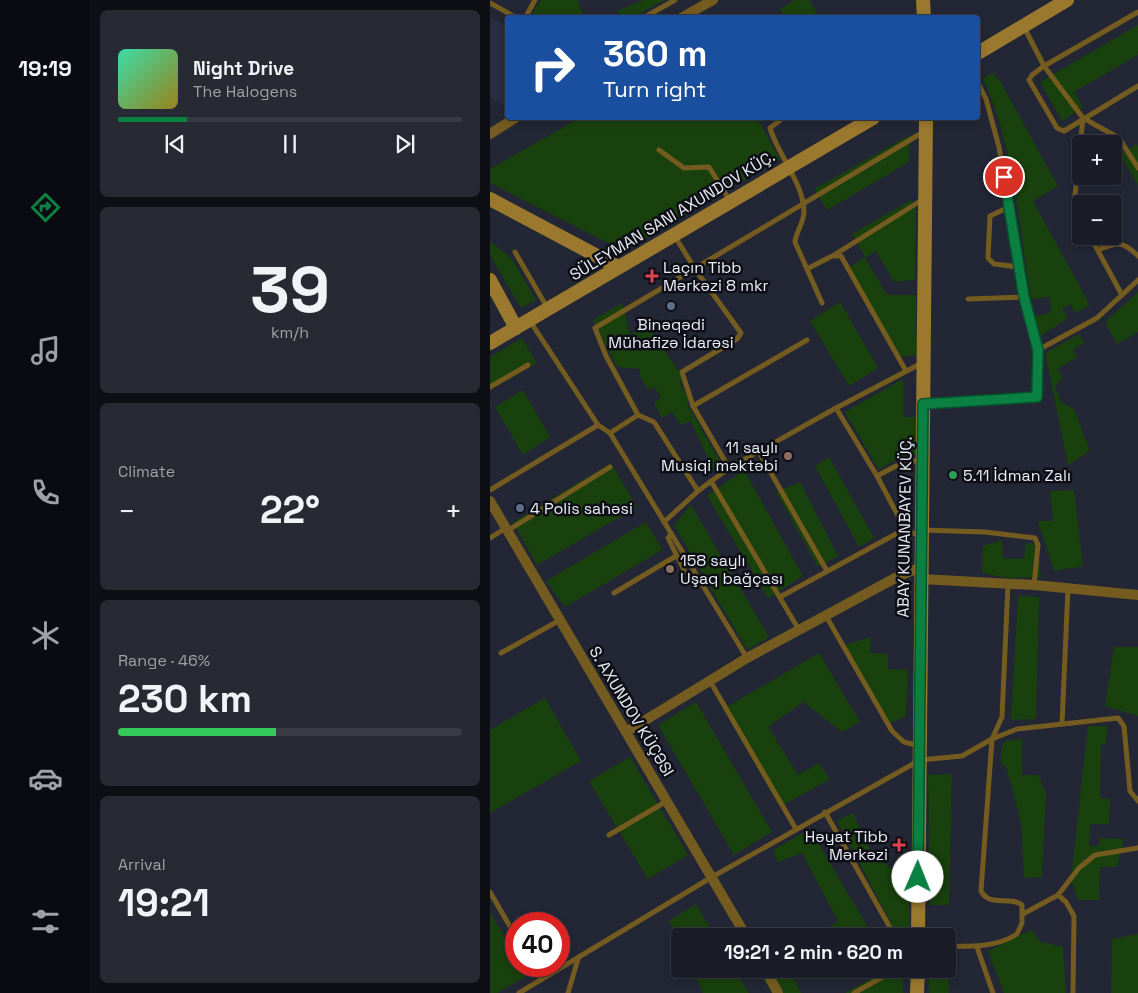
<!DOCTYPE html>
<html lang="en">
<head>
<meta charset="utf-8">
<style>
  body { margin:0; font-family:"Space Grotesk",sans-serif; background:#272933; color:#f1f3f6; height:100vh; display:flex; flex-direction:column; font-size:19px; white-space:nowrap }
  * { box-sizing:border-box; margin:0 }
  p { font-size:16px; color:#9fa1a7 }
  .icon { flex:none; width:28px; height:28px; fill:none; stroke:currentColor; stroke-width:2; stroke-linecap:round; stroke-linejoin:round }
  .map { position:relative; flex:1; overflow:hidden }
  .side { display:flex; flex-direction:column; gap:10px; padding:10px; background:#0e0f15; width:400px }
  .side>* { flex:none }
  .top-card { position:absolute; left:15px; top:15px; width:475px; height:105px; border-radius:5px; box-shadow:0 2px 8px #0003,0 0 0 1px #383a44; background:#1a4fa0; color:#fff; overflow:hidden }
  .buttons { position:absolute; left:582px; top:135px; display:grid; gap:10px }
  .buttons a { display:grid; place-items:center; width:50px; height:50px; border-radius:5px; background:#1a1c27; box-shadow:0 2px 8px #0003,0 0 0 1px #383a44; font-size:25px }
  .speed { position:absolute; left:15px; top:912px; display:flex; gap:10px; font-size:25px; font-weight:700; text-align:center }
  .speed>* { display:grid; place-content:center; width:65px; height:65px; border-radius:50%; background:#1a1c27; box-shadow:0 2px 8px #0003,0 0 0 1px #383a44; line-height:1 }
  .speed .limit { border:8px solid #d22; background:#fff; color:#111 }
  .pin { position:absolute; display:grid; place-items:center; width:42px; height:42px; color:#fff; margin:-21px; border:2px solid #fff; border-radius:50%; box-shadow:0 1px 5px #0007 }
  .me { position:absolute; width:55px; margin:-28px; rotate:1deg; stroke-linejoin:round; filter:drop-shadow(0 0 4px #0008) }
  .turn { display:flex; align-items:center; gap:18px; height:105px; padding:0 15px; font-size:22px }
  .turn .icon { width:65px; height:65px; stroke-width:2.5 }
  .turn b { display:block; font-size:35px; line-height:42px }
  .big { font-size:38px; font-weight:700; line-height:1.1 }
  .side .widget { flex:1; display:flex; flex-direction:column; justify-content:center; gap:8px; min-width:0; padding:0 18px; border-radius:8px; background:#272933 }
  .side .dial { align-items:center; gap:0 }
  .dial b { font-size:65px; line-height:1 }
  .song { display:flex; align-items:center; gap:15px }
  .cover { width:60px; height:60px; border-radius:8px; background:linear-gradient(135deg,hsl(160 70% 55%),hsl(50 70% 35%)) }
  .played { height:5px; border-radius:2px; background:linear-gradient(90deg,#0b8043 20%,#383a44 20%) }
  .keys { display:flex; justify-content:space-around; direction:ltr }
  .heat { display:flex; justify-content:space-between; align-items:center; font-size:28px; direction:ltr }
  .charge { height:8px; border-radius:4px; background:linear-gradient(90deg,#34c759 46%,#383a44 0) }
  .trip { position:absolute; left:181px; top:928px; width:285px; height:50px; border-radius:5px; background:#1a1c27; box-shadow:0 2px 8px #0003,0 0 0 1px #383a44; font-weight:700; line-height:50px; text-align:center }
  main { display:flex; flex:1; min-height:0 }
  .tab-bar { display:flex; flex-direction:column; width:90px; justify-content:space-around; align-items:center; background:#0a0b10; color:#9fa1a7 }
  .tab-bar .icon { width:35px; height:35px }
  .tab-bar .active { color:#0b8043 }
  .tab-bar b { font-size:22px; color:#f1f3f6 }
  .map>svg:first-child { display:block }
  .built { fill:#2a2d41 }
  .green { fill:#19410d }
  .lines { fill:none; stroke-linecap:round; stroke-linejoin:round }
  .lane { stroke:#745b20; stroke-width:5 }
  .street { stroke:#745b20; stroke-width:10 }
  .secondary { stroke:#9a792e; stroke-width:14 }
  .route-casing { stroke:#07532c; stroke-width:12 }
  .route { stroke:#0b8043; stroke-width:9 }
  .health-dot { fill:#e0444e; stroke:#0e0f16; stroke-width:2 }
  .service-dot { fill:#5c6f8a; stroke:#0e0f16; stroke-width:2 }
  .education-dot { fill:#8d6e63; stroke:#0e0f16; stroke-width:2 }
  .leisure-dot { fill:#2e9e5b; stroke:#0e0f16; stroke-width:2 }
  .labels { text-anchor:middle; stroke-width:5; stroke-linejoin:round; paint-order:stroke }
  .street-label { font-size:16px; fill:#eaecf6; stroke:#0e0f16 }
  .poi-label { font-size:16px; fill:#eaecf6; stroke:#0e0f16; text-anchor:start }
</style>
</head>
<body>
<main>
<nav class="tab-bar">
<b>19:19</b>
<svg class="icon active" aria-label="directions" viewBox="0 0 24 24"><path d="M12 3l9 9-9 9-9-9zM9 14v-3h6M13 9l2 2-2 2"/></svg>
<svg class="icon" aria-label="music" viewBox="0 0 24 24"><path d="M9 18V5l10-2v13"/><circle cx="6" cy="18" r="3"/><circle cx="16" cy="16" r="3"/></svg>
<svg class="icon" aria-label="phone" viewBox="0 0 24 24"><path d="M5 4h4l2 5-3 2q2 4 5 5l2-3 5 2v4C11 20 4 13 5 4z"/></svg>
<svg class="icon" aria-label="climate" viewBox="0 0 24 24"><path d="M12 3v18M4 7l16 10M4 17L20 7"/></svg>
<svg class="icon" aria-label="car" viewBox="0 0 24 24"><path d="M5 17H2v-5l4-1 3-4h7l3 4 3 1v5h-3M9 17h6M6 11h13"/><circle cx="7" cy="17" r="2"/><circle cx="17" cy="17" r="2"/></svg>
<svg class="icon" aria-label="filters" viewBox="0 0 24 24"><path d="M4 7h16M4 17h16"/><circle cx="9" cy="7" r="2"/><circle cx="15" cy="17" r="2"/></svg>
</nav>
<section class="side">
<div class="widget">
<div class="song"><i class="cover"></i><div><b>Night Drive</b><p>The Halogens</p></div></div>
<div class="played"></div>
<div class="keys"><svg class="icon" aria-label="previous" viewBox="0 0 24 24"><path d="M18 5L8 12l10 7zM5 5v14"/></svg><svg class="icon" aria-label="pause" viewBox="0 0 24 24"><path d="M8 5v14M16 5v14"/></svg><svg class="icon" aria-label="next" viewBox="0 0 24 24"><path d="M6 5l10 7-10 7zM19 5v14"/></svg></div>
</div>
<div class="widget dial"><b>39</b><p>km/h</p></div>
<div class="widget"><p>Climate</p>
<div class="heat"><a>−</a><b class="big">22°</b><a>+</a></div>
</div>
<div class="widget"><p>Range · 46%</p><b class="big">230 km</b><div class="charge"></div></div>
<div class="widget"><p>Arrival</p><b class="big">19:21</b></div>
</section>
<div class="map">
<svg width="648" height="993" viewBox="0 0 648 993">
  <rect width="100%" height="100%" fill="#232634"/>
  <path class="built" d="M0,17L17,26V107L0,98Z"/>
  <g class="green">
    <path d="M51,0H88L94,17H40Z"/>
    <path d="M153,0H175L143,17H130L127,11Z"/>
    <path d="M305,0H319L329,17H295L290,9Z"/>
    <path d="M648,25V55L584,92L593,107L572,121L550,82Z"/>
    <path d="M502,72L510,81L568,186L543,201L600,305L586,313L580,304L572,309L578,318L547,338L543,316L561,313L559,297L541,299C529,227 524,145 493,79Z"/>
    <path d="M90,118H267L290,159L134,251L0,183V169Z"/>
    <path d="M420,135L419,162L337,210L324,189Z"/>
    <path d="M646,144L648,146V185L630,155Z"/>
    <path d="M421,200L426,206L425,280L404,282L386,251L375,258L397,295H426L427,355L406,357L356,270L375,257L362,234Z"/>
    <path d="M0,241L22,259L46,300L31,308L0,255Z"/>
    <path d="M648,292V332L627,344L615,322Z"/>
    <path d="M350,302L388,368L359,386L320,321Z"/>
    <path d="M132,303L140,334L159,328L195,380L190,383L199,400L197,404L233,466L224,472L201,421L191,425L182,412L172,418L164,403L171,398L165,387L158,390L150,376V369L127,367L103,320Z"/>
    <path d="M589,334L594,343L583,350L587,357L568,369L573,379L565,385L571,402L584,409L600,451L578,465L555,353Z"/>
    <path d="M32,338L47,363L0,390V357Z"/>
    <path d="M413,379V417H426V454L403,461L389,470L355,412Z"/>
    <path d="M33,390L60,437L33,455L5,407Z"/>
    <path d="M339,457L384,538L369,547L325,466Z"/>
    <path d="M121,463L147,507L47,565L23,522Z"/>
    <path d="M254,470L313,576L278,598L217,496Z"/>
    <path d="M310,482L348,556L328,567L286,492Z"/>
    <path d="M584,490L593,566L564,571L548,521H563L560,491Z"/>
    <path d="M201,505L279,637L257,650L184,525Z"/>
    <path d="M156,522L172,550L75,607L56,581Z"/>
    <path d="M512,540L513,558L534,559L536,543L547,544L551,577L517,578L492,573L493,546Z"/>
    <path d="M528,596L549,597L546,719L521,720Z"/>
    <path d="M381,637L380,653L398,654V669L418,670L416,716L398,724L352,646Z"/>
    <path d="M624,647H648V716L615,706Z"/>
    <path d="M329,653L370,722L352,732L313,702L278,727L308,775L329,763L340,779L290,807L233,709Z"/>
    <path d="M55,698L91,761L0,813V730Z"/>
    <path d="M206,702L282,832L244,855L168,725Z"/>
    <path d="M598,726H617L616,744H611L610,798L620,799L619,824H600L599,846H609V838L634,839L627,867H610L609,900H588L581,879Z"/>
    <path d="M532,739V775H548L556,793L552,877L534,878L531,822L516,767L511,763V749L515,741Z"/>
    <path d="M140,757L198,855L158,879L99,781Z"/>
    <path d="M462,774L459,905H440L438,775Z"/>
    <path d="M363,813L384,858L419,878L420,936H408L347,821Z"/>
    <path d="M320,829L325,838L383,936H329L348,921L312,853L288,862L283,850Z"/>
    <path d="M206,904L225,936H190V945L179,921Z"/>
    <path d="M0,912L26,957V966H32L37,976L7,993H0Z"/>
    <path d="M541,930L551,942L573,947L576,993H514L498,951Z"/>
    <path d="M648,934V993H621L622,939Z"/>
    <path d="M458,959L459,993H439L438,969H458Z"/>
    <path d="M202,969H244L259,993H213Z"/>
    <path d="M267,969H299L311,993H282Z"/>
    <path d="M398,969H412L413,993H355Z"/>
  </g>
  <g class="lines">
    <g class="lane">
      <path d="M0,3L27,18"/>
      <path d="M648,12L554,66L593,118L629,138L648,168"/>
      <path d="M35,18L45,0"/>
      <path d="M153,18L185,0"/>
      <path d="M534,27L554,66L542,75L539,80L567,128L574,131L648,86"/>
      <path d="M293,118L280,128C287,153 314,184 314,212C314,222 306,232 305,242L332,303"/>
      <path d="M169,150L194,168L219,167L240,201"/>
      <path d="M519,207L500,216L498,258L504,264L529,267"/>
      <path d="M591,219L584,205L593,118"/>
      <path d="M184,235L205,269L251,333L247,339L192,372L203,406"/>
      <path d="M600,236L632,295"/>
      <path d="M608,250C627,242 632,240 648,256"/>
      <path d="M25,252L58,309"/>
      <path d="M344,255L432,200"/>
      <path d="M317,269L342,256H351L416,371"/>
      <path d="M478,299L534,297"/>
      <path d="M40,321L108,425L120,433L257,658"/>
      <path d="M548,350L607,318L648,280"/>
      <path d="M0,387L38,365"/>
      <path d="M433,404L547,397L548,350L534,297L509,147L496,99L488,83"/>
      <path d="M346,408L432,363"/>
      <path d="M148,415L116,356L105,328L435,131"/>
      <path d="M120,433L148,415L164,422L208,491"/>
      <path d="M269,452L337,571"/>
      <path d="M239,468L203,406L317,340"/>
      <path d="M387,476L406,466L432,459"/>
      <path d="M221,481L309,630"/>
      <path d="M0,490L108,425"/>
      <path d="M174,522L208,491L239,468L346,408L387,476L415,529L431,537"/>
      <path d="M432,530L495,532L545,538L548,545L544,585"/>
      <path d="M17,531L120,467"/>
      <path d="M181,534L178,538L195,572"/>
      <path d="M0,538L16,528"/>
      <path d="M124,593L186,556"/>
      <path d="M290,597L415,529"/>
      <path d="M336,616L402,731L414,742L429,746"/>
      <path d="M11,653L70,620"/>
      <path d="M220,681L306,829"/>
      <path d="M572,724L578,588"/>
      <path d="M335,812L402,931L412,936"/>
      <path d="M119,835L177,801"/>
      <path d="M0,892L26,937"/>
      <path d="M568,895L576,902L584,916L583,993"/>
      <path d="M533,914L568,895L589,868L605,855L648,848"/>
      <path d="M458,946C480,947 508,947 527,934L532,923V905C519,895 500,908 491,891L502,739L512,717L518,584"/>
      <path d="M487,947L503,993"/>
      <path d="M43,966L51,979"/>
      <path d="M29,993L222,877L430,760L472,756L502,739L527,729L628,718L634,726L640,791L648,801"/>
      <path d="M78,993L88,959"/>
      <path d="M364,993L407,969"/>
    </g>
    <g class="street">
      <path d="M191,18L223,0"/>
      <path d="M0,134L25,118"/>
      <path d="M0,501L256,936"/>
      <path d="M431,579L544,585L648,595"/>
      <path d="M136,732L257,658L407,577L431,567"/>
      <path d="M275,969L288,993"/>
    </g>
    <g class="secondary">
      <path d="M433,0L434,18"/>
      <path d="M488,53L577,0"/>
      <path d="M0,199L128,267"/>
      <path d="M0,280L26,328"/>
      <path d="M0,343L383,118"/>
      <path d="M428,936L436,118"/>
      <path d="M427,993L428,969"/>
    </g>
  </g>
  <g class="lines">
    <defs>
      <path id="route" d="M428,877L433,404L547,397L548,350L534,297L514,177"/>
    </defs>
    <use href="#route" class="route-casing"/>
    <use href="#route" class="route"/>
  </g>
  <g class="health-dot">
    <path d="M159.5 268.5h5v5h5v5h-5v5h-5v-5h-5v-5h5z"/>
    <path d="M406.5 837.5h5v5h5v5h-5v5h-5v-5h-5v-5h5z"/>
  </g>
  <g class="service-dot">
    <circle cx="181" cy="306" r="5"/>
    <circle cx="30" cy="508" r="5"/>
  </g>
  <g class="education-dot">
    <circle cx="298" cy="456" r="5"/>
    <circle cx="180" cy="569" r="5"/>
  </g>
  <circle class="leisure-dot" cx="463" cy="475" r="5"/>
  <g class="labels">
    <g class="street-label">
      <text transform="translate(182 215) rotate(-31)" y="6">SÜLEYMAN SANI AXUNDOV KÜÇ.</text>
      <text transform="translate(414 527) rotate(-89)" y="6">ABAY KUNANBAYEV KÜÇ.</text>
      <text transform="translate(142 711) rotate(59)" y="6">S. AXUNDOV KÜÇƏSI</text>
    </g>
    <g class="poi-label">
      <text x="173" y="273">Laçın Tibb<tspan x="173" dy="18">Mərkəzi 8 mkr</tspan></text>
      <text x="181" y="330" text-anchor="middle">Binəqədi<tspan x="181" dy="18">Mühafizə İdarəsi</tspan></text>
      <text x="288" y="453" text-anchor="end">11 saylı<tspan x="288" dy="18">Musiqi məktəbi</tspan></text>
      <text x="473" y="481">5.11 İdman Zalı</text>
      <text x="40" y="514">4 Polis sahəsi</text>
      <text x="190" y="566">158 saylı<tspan x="190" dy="18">Uşaq bağçası</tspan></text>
      <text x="398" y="842" text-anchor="end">Həyat Tibb<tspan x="398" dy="18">Mərkəzi</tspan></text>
    </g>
  </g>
</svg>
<div class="buttons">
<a>+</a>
<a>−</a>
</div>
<div class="speed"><div class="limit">40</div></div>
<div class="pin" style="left:514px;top:177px;background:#d93025"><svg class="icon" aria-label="arrive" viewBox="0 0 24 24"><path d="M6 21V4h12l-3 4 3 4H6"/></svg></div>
<svg class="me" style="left:428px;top:877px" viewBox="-20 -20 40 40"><circle r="19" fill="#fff"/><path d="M0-13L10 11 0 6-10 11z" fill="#0b8043"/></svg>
<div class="trip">19:21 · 2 min · 620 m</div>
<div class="top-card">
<div class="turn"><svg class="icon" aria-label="right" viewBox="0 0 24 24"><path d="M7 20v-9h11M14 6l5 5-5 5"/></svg><div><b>360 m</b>Turn right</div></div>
</div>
</div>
</main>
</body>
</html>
